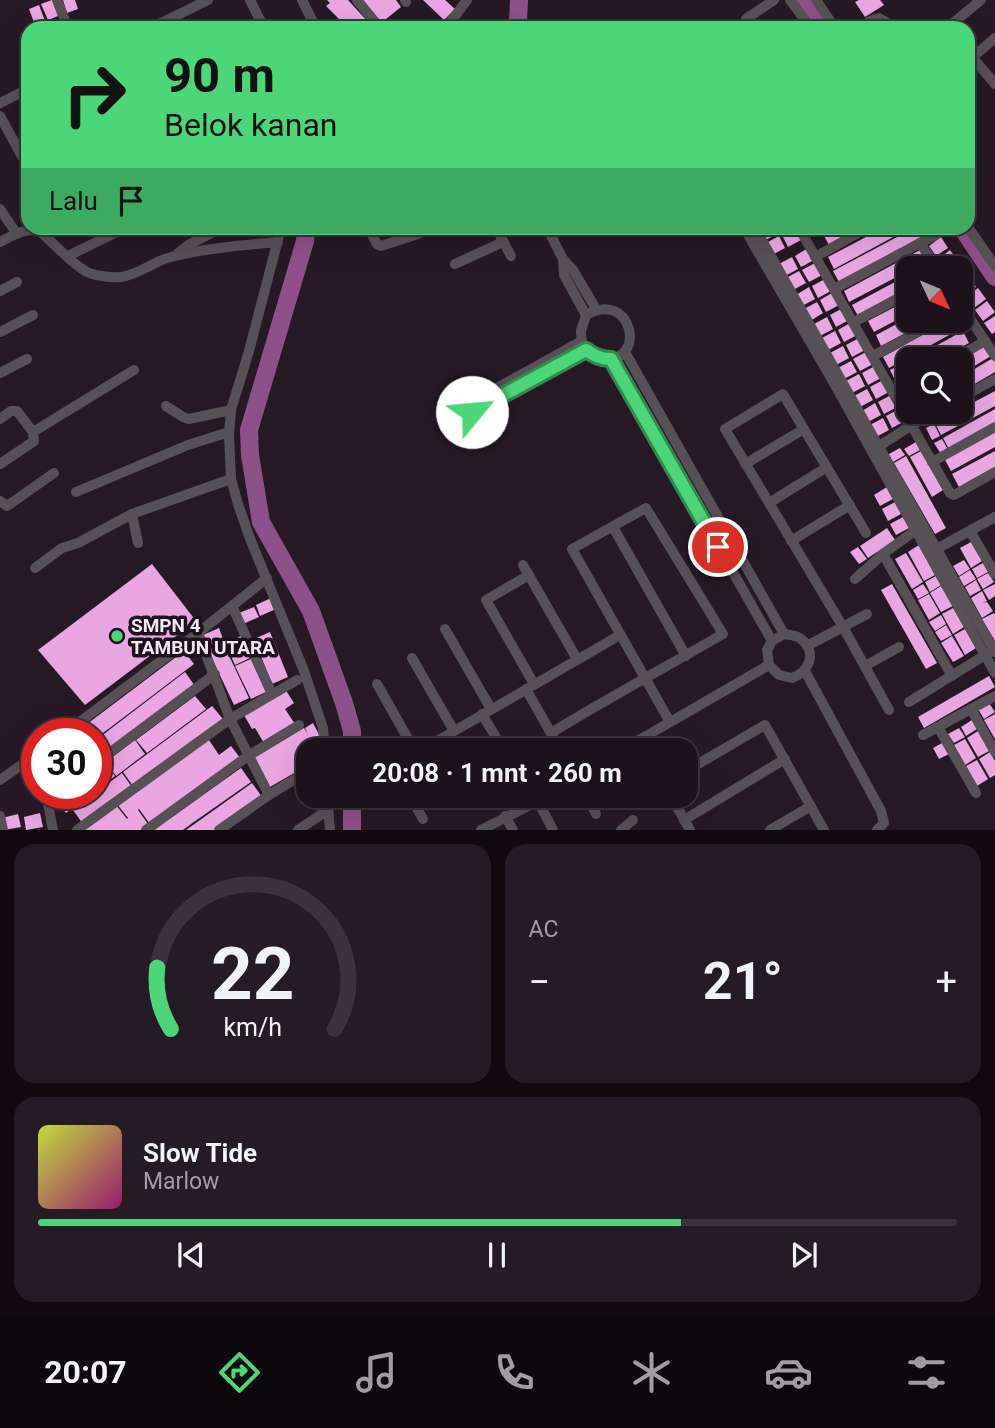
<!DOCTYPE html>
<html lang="id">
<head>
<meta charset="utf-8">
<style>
  body { margin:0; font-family:Roboto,sans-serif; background:#251b25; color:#f1f3f6; height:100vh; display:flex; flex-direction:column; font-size:26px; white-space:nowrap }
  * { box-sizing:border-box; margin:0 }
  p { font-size:23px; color:#a09ea3 }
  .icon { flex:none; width:38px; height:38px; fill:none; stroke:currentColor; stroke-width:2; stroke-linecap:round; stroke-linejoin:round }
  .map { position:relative; height:830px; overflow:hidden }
  .panel { display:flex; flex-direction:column; gap:14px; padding:14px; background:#100a0f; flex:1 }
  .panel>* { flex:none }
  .guide { position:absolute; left:21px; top:21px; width:954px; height:214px; border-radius:21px; box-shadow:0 7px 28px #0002,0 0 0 2px #3b323b; background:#4bd677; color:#111; overflow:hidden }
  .needle { width:46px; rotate:134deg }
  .controls { position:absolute; left:896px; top:256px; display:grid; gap:14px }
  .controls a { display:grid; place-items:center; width:77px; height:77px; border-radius:14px; background:#1d121c; box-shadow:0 7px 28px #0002,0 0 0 2px #3b323b; font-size:35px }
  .speed { position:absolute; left:21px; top:718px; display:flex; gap:14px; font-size:35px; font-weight:700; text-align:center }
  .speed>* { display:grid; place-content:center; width:91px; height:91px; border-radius:50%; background:#1d121c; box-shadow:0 7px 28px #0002,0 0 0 2px #3b323b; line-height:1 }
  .speed .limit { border:10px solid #d22; background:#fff; color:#111 }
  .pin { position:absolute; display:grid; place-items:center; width:60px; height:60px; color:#fff; margin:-30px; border:4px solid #fff; border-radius:50%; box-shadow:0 2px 7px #0007 }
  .me { position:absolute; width:77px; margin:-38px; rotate:62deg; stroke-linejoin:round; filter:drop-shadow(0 0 5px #0008) }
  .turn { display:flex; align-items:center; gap:24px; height:147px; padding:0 28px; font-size:32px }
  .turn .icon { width:91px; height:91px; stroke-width:2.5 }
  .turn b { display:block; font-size:49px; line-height:60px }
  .then { display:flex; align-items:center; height:66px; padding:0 28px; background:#0003; gap:14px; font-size:26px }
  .big { font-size:52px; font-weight:700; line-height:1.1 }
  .panel .card { flex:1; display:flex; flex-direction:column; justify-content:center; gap:10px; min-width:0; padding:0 24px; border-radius:21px; background:#251b25 }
  .panel .dial { align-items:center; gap:0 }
  .dial svg { height:182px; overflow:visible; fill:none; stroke:#3b323b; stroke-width:7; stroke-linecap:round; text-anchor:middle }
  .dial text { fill:#f1f3f6; stroke:none }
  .song { display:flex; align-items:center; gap:21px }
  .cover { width:84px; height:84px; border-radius:10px; background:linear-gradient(135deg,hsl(70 70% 55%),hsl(320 70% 35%)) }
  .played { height:7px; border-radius:4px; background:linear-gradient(90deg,#4bd677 70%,#3b323b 70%) }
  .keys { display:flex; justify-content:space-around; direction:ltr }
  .heat { display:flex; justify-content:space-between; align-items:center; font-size:38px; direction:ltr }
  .panel .tiles { flex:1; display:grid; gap:14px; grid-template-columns:1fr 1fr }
  .card:last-child { grid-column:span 2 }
  .trip { position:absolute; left:296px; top:738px; width:402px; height:70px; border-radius:21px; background:#1d121c; box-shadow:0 7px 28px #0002,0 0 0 2px #3b323b; font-weight:700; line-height:70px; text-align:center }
  .tab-bar { display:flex; height:112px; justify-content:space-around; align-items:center; background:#0c070b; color:#a09ea3 }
  .tab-bar .icon { width:49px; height:49px }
  .tab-bar .on { color:#4bd677 }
  .tab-bar b { font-size:32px; color:#f1f3f6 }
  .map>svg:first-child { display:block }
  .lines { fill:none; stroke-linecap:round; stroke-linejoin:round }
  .river { stroke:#8e5089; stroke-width:18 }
  .building { fill:#eaa5e3 }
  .minor { stroke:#585057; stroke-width:10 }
  .route-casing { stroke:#318b4d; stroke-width:18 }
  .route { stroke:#4bd677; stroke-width:12 }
  .poi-dot { fill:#4bd677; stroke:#1e0f1c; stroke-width:2.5 }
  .labels { text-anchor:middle; stroke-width:7; stroke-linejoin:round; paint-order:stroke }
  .poi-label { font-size:19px; font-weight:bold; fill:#f3e9f2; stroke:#1e0f1c; text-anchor:start }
</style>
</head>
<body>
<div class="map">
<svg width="995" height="830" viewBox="0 0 995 830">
  <rect width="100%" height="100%" fill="#271826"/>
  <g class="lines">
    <g class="river">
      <path d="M805,0L826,28"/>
      <path d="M513,28L518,21L519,0"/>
      <path d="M306,228L305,241L249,430L250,455L261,522L311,611L344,703L352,731V751"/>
      <path d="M962,228L995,277"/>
      <path d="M352,796V830"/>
    </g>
  </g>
  <g class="building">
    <path d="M52,0L58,16L48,20L41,4Z"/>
    <path d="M63,0H75L78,9L67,13Z"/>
    <path d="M327,0H348L370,24L366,28H348L326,6L330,3Z"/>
    <path d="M363,0H396L401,7L381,23Z"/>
    <path d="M423,0H445L455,9L444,20Z"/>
    <path d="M859,0H880L884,5L865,17L855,2Z"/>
    <path d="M39,5L45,21L35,25L29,9Z"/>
    <path d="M761,228H774L777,234L764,241L758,229Z"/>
    <path d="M794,228L801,240L788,247L782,235Z"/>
    <path d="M833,228H860L829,245L823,234Z"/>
    <path d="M883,228H910L834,269L828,257Z"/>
    <path d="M914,228H935L937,230L839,282L833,271Z"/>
    <path d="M779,236L785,248L772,255L766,243Z"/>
    <path d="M941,237L948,248L936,256L929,246Z"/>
    <path d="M808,248L814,260L801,267L795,256Z"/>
    <path d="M922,249L928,261L914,268H908V271L849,302L844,291Z"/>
    <path d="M950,250L958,261L948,268H945L938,259Z"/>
    <path d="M792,257L798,269L785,276L779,264Z"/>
    <path d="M815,263L822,275L809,282L802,270Z"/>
    <path d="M799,271L806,283L793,290L786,278Z"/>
    <path d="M908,275V289L858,316L852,305Z"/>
    <path d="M969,276L976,287L965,295L961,290V281Z"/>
    <path d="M825,279L831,291L818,298L812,286Z"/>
    <path d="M809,287L815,299L802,306L796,295Z"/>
    <path d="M978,288L986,299L974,308L966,297Z"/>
    <path d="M832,293L839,305L826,312L820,300Z"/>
    <path d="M908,300V314L874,332L868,321Z"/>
    <path d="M987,301L995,312L983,321L975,310Z"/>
    <path d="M817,302L823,313L810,321L804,309Z"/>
    <path d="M843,308L849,320L836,327L830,315Z"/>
    <path d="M995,316V332L992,334L984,323Z"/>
    <path d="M827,317L833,329L820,336L814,324Z"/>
    <path d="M908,318V320H931L881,346L876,335Z"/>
    <path d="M949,320H957L962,328L889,368L883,357Z"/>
    <path d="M850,323L857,335L844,342L838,330Z"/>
    <path d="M835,331L841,343L828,350L822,338Z"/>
    <path d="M963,331L969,343L945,356L939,359H912Z"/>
    <path d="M859,338L865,350L852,357L846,345Z"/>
    <path d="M985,345L991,356L961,374V359Z"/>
    <path d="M843,346L849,358L836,365L830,353Z"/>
    <path d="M866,352L873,364L860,371L853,359Z"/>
    <path d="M993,358L995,362V372L961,392V377Z"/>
    <path d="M851,361L857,372L844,379L838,368Z"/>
    <path d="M908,361V375L896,382L890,370Z"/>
    <path d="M875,366L881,378L868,385L862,373Z"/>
    <path d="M859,374L865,386L852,393L846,381Z"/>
    <path d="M883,380L889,392L876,399L870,387Z"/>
    <path d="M867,389L873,400L860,407L854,396Z"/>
    <path d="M995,391V406L941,435L935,423L958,411H961V409Z"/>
    <path d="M891,395L897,407L884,414L878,402Z"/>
    <path d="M875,403L881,415L868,422L862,411Z"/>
    <path d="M899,409L905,421L892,428L886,416Z"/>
    <path d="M995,409V424L949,449L943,438Z"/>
    <path d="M883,418L889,430L876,437L870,425Z"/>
    <path d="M934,424L940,436L932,440L926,428Z"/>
    <path d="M995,430V447L951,471L944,458Z"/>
    <path d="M942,439L948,450L941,454L934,443Z"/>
    <path d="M916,442L920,450L909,456L904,449Z"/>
    <path d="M900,448L905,455L893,462L889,454Z"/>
    <path d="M921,451L943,490L932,497L910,457Z"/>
    <path d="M995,451V467L959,487L952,474Z"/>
    <path d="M906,456L946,528L935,534L894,463Z"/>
    <path d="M887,487L893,499L880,506L874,495Z"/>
    <path d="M895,502L901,514L888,521L882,509Z"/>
    <path d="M903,517L909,528L896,535L890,524Z"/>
    <path d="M887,528L895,540L868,558L860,546Z"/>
    <path d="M971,542L982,561L971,568L960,548Z"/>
    <path d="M919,545L935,575L924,581L908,552Z"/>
    <path d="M858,547L867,559L859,564L850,552Z"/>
    <path d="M906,553L923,582L912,589L895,559Z"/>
    <path d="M964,560L970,569L959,576L953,566Z"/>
    <path d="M983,563L988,572L977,578L972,569Z"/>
    <path d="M152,564L196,621L85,705L38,650Z"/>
    <path d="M970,570L976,579L964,586L959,577Z"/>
    <path d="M988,573L994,582L983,589L977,579Z"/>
    <path d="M936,576L941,585L930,592L925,582Z"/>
    <path d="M976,580L981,590L970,596L965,587Z"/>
    <path d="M892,584L937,663L926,669L881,590Z"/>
    <path d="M923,584L929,593L918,599L913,590Z"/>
    <path d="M995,584V596L989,600L983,590Z"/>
    <path d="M941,586L953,606L941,612L930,593Z"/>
    <path d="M982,591L987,601L983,603L987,602L993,611L982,618L971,598Z"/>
    <path d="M929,594L940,613L929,620L918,600Z"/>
    <path d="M271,598L276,609L260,616L256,605Z"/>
    <path d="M254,607L259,617L243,624L239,613Z"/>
    <path d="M953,608L964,627L953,634L942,614Z"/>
    <path d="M994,613L995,615V641L982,619Z"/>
    <path d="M941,615L946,624L935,631L929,622Z"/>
    <path d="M946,625L952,635L941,641L935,632Z"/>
    <path d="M219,628L223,639L208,646L203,635Z"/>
    <path d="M965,629L976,648L965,655L954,635Z"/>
    <path d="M270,632L288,677L272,684L254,639Z"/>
    <path d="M241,636L250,658L235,665L225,643Z"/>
    <path d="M952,636L964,656L953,662L941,643Z"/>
    <path d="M223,643L249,698L234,705L208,650Z"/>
    <path d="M184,651L194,664L111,727L96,738V733H75Z"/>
    <path d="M251,659L266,692L251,699L235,666Z"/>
    <path d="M185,672L195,686L96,761V740Z"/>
    <path d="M989,676L995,687L924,728L918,717Z"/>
    <path d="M285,689L294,703L285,709L295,724L264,743L255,728L252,729L244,715Z"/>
    <path d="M195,696L206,709L147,753L136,740Z"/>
    <path d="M989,703L995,712L984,719L978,709Z"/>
    <path d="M212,706L223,719L133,786L123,772Z"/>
    <path d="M995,714V739L984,720Z"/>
    <path d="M972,720L977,729L966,736L961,727Z"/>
    <path d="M313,723L321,738L314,741L320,751H308V765L270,787L254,758L304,728L308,734L305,728Z"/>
    <path d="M959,728L965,737L954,743L948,734Z"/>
    <path d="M978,731L989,751L978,757L967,738Z"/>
    <path d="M965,739L976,758L965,765L954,745Z"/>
    <path d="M135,740L145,754L116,776L106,762Z"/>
    <path d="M209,740L219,755L231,746L241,759L150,824L139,809L138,810L148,824L141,830H81L116,805L127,819L128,818L117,804Z"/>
    <path d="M942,743L949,754L939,759L933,748Z"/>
    <path d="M990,752L995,761V775L990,778L979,759Z"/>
    <path d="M977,760L988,779L977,786L966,766Z"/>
    <path d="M105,763L115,776L96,791V770Z"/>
    <path d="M241,768L251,782L191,824L183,830H154Z"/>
    <path d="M122,773L132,787L83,824L73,810Z"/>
    <path d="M252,783L262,797L216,830H186Z"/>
    <path d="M65,793H93L66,813L56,800Z"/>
    <path d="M40,813L43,827L26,830L24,817Z"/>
    <path d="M18,814L21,827L4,830L2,818Z"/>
  </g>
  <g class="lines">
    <g class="minor">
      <path d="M57,0L68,28"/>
      <path d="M250,0L264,28"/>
      <path d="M302,0L316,28"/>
      <path d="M357,0L375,22"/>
      <path d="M405,0L406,2"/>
      <path d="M790,0L811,28"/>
      <path d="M816,0L835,28"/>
      <path d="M746,19L774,0"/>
      <path d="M151,28L208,0"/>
      <path d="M446,28L467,0"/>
      <path d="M860,28L870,21L879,18L886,22L890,28"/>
      <path d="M947,28L981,0"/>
      <path d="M972,57L995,84"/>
      <path d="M968,61L995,38"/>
      <path d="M0,103L28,89"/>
      <path d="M0,116L28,167"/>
      <path d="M0,209L17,234"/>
      <path d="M968,227L995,266"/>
      <path d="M281,228L249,351L231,410L229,435L231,479L238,504L249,536L304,671L323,728L325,751"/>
      <path d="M368,228L377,244L381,246L412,236L433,228"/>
      <path d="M496,228L511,256"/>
      <path d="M547,228L563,259L573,270L596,309"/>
      <path d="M744,228L831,378L995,673"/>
      <path d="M755,228L995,652"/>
      <path d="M799,228L950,493L954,495L995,472"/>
      <path d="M0,242C12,236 26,227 40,231C52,242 75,267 89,273C98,276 112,278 121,277C139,275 154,261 171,257C206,248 243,245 278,242"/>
      <path d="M920,243L937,268"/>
      <path d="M177,254L190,244L221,228"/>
      <path d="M68,256L125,228"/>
      <path d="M815,257L867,228"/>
      <path d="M563,259L564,275L586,315C585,320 582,326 581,331C580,346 592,359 607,359C647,359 631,289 586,315"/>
      <path d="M455,264L503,242"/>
      <path d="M834,289L937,234"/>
      <path d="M0,291L17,282"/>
      <path d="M961,305L995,356"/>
      <path d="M854,322L908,293"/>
      <path d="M0,332L33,315"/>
      <path d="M582,341L468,404L469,409L472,412L488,404L586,350"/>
      <path d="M625,352L784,634C790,635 796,635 801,639C818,652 809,672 792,678L779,675L769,665L767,650L772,641L784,634"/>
      <path d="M873,356L940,320"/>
      <path d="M612,359L772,641"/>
      <path d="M954,359L985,341"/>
      <path d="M0,373L27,359"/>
      <path d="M893,392L908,384"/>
      <path d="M961,398L995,379"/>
      <path d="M166,406L183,417L189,419L231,410"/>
      <path d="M0,419L11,411H17L33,432L134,370"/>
      <path d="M873,450L912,425L936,411"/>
      <path d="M932,462L995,427"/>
      <path d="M0,464L34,441L33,432"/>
      <path d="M745,464L804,429"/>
      <path d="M76,492L188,445L229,432"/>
      <path d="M0,501L7,506L54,473"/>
      <path d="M769,503L827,467"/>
      <path d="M132,514L138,543"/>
      <path d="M613,527L686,656"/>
      <path d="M970,531L995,574"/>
      <path d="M866,533L783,394L725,429L843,627L889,710"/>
      <path d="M791,541L850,505"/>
      <path d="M933,551L995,517"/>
      <path d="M883,554L952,676"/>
      <path d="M523,565L577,659"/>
      <path d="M35,568L62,548L78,543L132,514L231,479"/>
      <path d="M529,575L486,600L534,684"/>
      <path d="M855,579L883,554L916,530"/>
      <path d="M232,606L272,694"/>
      <path d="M445,629L491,709"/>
      <path d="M198,633L230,719L269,795"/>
      <path d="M807,646L867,614"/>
      <path d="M412,658L454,731"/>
      <path d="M865,666L899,647"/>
      <path d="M805,671L881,811L884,823L877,830"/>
      <path d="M377,684L415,751"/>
      <path d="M526,689L561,751"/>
      <path d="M909,702L990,652"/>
      <path d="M971,709L995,752"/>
      <path d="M482,714L504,751"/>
      <path d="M938,727L976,793"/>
      <path d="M65,733L198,633L267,578"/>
      <path d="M551,733C608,698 666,667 723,634L646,508L572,549C605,607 637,664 670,722"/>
      <path d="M923,735L995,696"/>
      <path d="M420,751L620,635"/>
      <path d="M620,751L769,665"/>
      <path d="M96,763L215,674"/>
      <path d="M686,771L765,725L824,830"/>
      <path d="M0,780L37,754"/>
      <path d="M46,793L53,830"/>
      <path d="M327,796L330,830"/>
      <path d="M410,796L423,819"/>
      <path d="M587,796L596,814"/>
      <path d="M671,796L690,830"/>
      <path d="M416,806L432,796"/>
      <path d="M0,816L3,830"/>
      <path d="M505,816L513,830"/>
      <path d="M684,820L785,759"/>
      <path d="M77,830L230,719L297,680"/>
      <path d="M146,830L248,756L299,725"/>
      <path d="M219,830L269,795L308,771"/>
      <path d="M298,830L328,810"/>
      <path d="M481,830L536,802L539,803L553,830"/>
      <path d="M621,830L633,820"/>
      <path d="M770,830L811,806"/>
    </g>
  </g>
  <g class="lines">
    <defs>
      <path id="route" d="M472,412L586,350C595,356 601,359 611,359L718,547"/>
    </defs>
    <use href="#route" class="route-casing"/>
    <use href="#route" class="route"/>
  </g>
  <circle class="poi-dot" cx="117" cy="636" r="7"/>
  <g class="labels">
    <g class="poi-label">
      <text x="131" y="632">SMPN 4<tspan x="131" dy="22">TAMBUN UTARA</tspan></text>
    </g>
  </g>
</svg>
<div class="controls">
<a><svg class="needle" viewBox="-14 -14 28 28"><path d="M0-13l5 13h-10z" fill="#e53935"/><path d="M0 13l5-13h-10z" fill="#a09ea3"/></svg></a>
<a><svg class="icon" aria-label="search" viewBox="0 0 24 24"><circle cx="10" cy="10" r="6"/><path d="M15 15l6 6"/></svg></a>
</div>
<div class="speed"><div class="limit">30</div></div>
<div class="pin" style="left:718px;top:547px;background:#d93025"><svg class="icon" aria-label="arrive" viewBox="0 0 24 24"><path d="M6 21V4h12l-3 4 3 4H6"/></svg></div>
<svg class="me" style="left:472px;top:412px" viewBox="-20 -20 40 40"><circle r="19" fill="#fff"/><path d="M0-13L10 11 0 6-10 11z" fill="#4bd677"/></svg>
<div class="trip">20:08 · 1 mnt · 260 m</div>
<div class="guide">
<div class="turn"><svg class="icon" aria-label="right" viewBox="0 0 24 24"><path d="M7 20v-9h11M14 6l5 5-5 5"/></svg><div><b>90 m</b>Belok kanan</div></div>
<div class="then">Lalu<svg class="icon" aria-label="arrive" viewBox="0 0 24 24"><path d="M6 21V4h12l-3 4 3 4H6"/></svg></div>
</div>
</div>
<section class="panel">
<div class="tiles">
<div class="card dial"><svg viewBox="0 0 100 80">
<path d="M14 69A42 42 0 1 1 86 69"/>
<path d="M14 69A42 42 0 0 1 8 42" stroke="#4bd677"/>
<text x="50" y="56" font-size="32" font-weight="700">22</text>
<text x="50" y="72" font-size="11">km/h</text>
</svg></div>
<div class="card"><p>AC</p>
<div class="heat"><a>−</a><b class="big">21°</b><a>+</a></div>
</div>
<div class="card">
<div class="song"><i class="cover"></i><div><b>Slow Tide</b><p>Marlow</p></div></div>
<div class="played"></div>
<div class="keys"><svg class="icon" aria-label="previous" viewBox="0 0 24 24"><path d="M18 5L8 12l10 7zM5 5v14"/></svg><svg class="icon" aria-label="pause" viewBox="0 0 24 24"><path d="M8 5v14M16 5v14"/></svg><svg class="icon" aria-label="next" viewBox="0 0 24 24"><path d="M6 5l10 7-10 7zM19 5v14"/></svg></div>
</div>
</div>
</section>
<nav class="tab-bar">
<b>20:07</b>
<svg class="icon on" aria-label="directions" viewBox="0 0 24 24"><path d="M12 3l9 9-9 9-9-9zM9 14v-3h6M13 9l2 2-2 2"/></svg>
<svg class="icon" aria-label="music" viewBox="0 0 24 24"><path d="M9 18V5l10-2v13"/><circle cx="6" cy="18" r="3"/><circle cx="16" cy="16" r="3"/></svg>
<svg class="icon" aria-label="phone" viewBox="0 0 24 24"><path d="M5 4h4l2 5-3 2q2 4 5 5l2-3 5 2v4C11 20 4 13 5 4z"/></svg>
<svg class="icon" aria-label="climate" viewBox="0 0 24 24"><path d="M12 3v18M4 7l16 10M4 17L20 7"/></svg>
<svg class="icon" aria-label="car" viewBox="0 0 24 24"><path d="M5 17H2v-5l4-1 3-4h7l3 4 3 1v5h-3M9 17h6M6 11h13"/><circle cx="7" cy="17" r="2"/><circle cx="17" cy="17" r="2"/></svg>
<svg class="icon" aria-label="filters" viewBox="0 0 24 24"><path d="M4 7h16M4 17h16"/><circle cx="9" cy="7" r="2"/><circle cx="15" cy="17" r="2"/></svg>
</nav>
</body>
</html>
